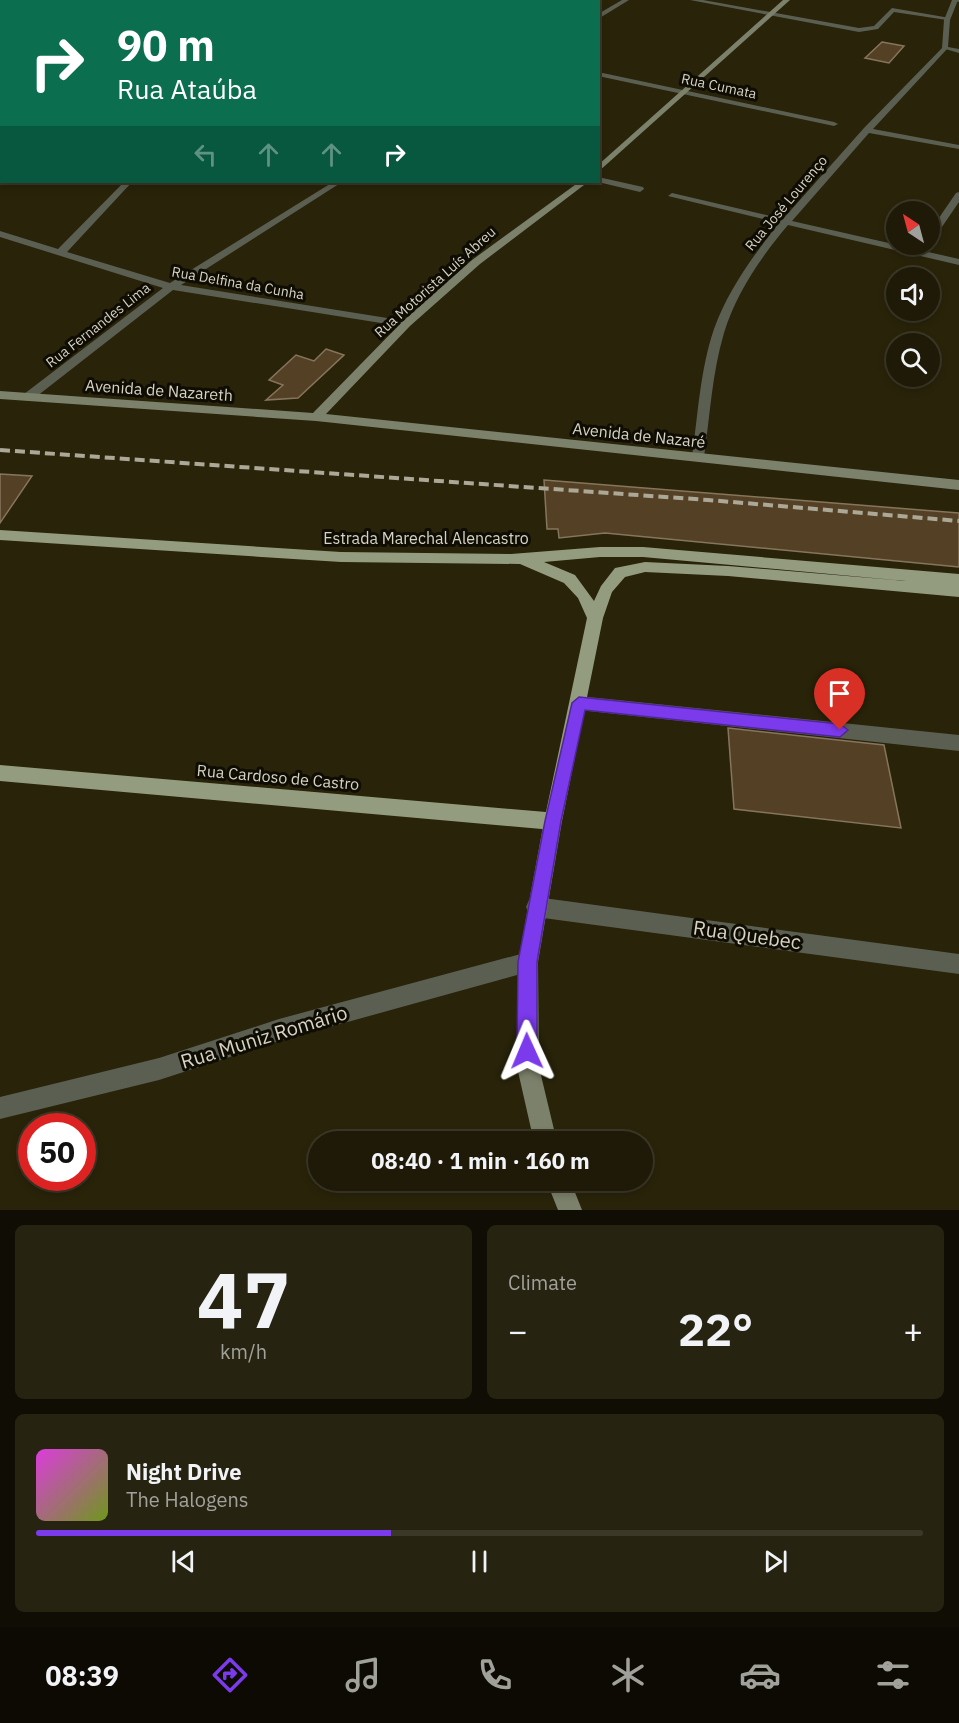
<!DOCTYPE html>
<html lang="en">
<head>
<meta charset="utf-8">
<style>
  body { margin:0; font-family:"IBM Plex Sans",sans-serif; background:#262311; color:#f1f3f6; height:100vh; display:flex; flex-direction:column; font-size:22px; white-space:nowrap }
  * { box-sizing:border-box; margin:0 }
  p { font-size:20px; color:#a1a19b }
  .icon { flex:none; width:33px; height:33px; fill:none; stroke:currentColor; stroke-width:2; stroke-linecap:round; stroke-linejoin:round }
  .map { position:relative; height:1210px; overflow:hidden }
  .details { display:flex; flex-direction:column; gap:15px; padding:15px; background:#100e04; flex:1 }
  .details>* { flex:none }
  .banner { position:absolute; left:0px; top:0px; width:600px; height:183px; box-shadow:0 3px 9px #0003,0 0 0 2px #3c3828; background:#0b6e4f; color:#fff; overflow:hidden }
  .needle { width:39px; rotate:324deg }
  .controls { position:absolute; left:886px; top:201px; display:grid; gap:12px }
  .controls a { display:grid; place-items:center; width:54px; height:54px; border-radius:50%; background:#1e1a07; box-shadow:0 3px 9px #0003,0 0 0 2px #3c3828; font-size:30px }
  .speed { position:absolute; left:18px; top:1113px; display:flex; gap:12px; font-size:30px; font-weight:700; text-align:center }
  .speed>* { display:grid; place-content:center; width:78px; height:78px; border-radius:50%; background:#1e1a07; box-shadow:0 3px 9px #0003,0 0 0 2px #3c3828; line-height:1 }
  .speed .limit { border:9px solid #d22; background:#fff; color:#111 }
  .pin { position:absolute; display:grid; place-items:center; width:51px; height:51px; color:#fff; margin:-62px -26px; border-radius:50% 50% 50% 0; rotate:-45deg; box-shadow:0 0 6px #0007 }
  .pin .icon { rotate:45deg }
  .me { position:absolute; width:66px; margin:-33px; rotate:359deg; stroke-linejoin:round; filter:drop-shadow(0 0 4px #0008) }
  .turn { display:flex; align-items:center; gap:21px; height:126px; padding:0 18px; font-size:27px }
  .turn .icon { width:78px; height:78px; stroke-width:2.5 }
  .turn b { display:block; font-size:42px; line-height:51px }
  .lanes { display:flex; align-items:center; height:57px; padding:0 18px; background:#0003; justify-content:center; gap:30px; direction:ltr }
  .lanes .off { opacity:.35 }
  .big { font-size:45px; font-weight:800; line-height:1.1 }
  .details .card { flex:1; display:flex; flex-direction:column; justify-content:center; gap:9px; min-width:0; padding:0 21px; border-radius:9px; background:#262311 }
  .details .dial { align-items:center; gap:0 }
  .dial b { font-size:78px; line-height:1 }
  .song { display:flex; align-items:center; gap:18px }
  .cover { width:72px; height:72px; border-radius:9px; background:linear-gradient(135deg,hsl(300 70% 55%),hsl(80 70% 35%)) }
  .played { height:6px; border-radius:3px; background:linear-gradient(90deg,#7c3aed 40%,#3c3828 40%) }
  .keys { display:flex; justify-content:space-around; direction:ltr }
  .heat { display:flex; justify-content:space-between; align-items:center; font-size:33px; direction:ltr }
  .details .tiles { flex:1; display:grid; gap:15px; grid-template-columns:1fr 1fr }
  .card:last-child { grid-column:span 2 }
  .trip { position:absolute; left:308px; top:1131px; width:345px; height:60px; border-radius:30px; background:#1e1a07; box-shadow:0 3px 9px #0003,0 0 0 2px #3c3828; font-weight:800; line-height:60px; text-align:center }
  .dock { display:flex; height:96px; justify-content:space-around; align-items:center; background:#0c0a03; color:#a1a19b }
  .dock .icon { width:42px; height:42px }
  .dock .on { color:#7c3aed }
  .dock b { font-size:27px; color:#f1f3f6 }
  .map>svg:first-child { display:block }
  .building { fill:#544125; stroke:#86755d; stroke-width:1.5 }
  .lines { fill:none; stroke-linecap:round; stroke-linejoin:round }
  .minor { fill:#5b5f51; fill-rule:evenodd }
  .tertiary { fill:#5b5f51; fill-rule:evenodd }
  .secondary { fill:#7b816b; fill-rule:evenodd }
  .primary { fill:#949c7f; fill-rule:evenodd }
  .rail { stroke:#aca897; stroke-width:4; stroke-dasharray:10 5; stroke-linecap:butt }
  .route { fill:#7c3aed; stroke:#51269a; stroke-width:1.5 }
  .labels { text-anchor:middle; stroke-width:6; stroke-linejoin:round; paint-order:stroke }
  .far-street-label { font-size:14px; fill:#d6d3c4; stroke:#0f0c04 }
  .street-label { font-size:16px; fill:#d6d3c4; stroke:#0f0c04 }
  .near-street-label { font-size:20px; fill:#d6d3c4; stroke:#0f0c04 }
</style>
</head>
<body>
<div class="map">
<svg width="959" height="1210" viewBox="0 0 959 1210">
  <rect width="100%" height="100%" fill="#282309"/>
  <g class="building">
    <path d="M882,42L904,46L889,63L865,58Z"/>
    <path d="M326,349L344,355L298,398L266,400L283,385L269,380L296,355L314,361Z"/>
    <path d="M0,474L32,476L0,523Z"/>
    <path d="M544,480L959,513V567L605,533L559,538L558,529H547Z"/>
    <path d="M728,728L884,745L901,828L734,809Z"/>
  </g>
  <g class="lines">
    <g class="minor">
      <path d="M131,0H138L129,2Z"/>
      <path d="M220,0H228L217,2Z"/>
      <path d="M240,0H248L237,2Z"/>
      <path d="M299,0H306L297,2Z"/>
      <path d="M462,0H469L460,2Z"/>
      <path d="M622,0H629L598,19V14Z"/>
      <path d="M690,0H703L859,28L874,26L892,8L950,18L947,20L894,12L878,29L859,32Z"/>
      <path d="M955,0H959V2L956,1Z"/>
      <rect x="0" y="27" width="2" height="4"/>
      <path d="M943,47L948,48L873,129L959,145V149L869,133L792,221L959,259V265L788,225C761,257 736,293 724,333C712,373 710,416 704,457L698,461L693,460L692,457C698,415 700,370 714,329C728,290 753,256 779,223L668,196L672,193L783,219L864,128Z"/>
      <rect x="0" y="64" width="2" height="4"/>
      <path d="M598,72L834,122L838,124L834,126L598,76Z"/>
      <rect x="0" y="98" width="2" height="4"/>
      <path d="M0,123H2L0,128Z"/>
      <path d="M598,177L643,187L644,189L640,192L598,182Z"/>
      <path d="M124,182H132L67,252L170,283L333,182H342L181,285L406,321L411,324L406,327L173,290L32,400H24V394L163,288L0,237V231L58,249Z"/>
      <path d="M959,192V202L933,240L930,241V231L956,193Z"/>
      <path d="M579,696L959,735V751L579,710L573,708L571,703L573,698Z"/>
      <path d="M536,897L959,954V974L536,917L529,914L526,907L529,900Z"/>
      <path d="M528,952L535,955L538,962L535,969L528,972L279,1041L159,1080L0,1119V1097L159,1058L279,1019Z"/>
    </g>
    <path class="tertiary" d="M952,0H958L950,20L948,47L959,49V53L942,48L944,20Z"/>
    <g class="secondary">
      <path d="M783,0H790L598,172V165Z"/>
      <path d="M579,182H588L480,264L410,326L326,414L959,480V490L316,421L0,399V391L313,413L402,322L472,260Z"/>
      <path d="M553,812L559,815L562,821L538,962L539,1067L557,1142H534L517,1067L518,962L544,821L547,815Z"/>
      <path d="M546,1180H570L582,1210H558Z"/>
    </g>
    <path class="primary" d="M0,530L341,552L511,554L600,547H643L959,574V597L728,576L645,572L625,577L612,592L603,618L562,821L559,827L553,830L0,781V765L546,812L587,618L578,598L564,583L520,564L341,562L0,540ZM600,557H643L906,581L728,566L645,562L615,568L601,586L594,601L575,575L544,562Z"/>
    <path class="rail" d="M0,450L708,500L959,521"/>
  </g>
  <path class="route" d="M579,697L840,724L848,730L840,737L585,710L561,821L537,962V1051L534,1058L527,1061L520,1058L517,1051L518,962L545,821L572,703Z"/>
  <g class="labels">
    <g class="far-street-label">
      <text transform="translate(719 86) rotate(12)" y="5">Rua Cumata</text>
      <text transform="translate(786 203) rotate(-50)" y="5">Rua José Lourenço</text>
      <text transform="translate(435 282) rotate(-42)" y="5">Rua Motorista Luís Abreu</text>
      <text transform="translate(238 283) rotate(10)" y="5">Rua Delfina da Cunha</text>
      <text transform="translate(98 325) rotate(-38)" y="5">Rua Fernandes Lima</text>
    </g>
    <g class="street-label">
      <text transform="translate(159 390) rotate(4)" y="6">Avenida de Nazareth</text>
      <text transform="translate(639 435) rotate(6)" y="6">Avenida de Nazaré</text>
      <text x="426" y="544">Estrada Marechal Alencastro</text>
      <text transform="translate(278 777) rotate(5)" y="6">Rua Cardoso de Castro</text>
    </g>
    <g class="near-street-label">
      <text transform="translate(747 935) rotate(8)" y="7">Rua Quebec</text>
      <text transform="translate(264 1037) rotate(-17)" y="7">Rua Muniz Romário</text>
    </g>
  </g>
</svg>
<div class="controls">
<a><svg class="needle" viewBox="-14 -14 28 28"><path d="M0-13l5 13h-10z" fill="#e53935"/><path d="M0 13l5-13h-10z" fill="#a1a19b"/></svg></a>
<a><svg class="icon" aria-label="sound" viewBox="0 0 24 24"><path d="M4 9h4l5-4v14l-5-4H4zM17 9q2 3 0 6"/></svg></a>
<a><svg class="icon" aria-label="search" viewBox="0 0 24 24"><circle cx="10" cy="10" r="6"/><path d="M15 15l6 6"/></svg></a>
</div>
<div class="speed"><div class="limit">50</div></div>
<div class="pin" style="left:840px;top:730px;background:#d93025"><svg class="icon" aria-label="arrive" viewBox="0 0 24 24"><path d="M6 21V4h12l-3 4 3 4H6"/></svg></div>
<svg class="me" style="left:527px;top:1051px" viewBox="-20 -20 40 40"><path d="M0-17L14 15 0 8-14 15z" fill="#7c3aed" stroke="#fff" stroke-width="4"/></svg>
<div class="trip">08:40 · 1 min · 160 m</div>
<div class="banner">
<div class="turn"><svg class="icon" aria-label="right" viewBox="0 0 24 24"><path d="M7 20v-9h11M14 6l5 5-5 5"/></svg><div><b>90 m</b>Rua Ataúba</div></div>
<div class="lanes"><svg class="icon off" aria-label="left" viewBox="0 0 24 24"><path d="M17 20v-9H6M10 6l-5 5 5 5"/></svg><svg class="icon off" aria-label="ahead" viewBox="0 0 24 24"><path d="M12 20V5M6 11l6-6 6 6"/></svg><svg class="icon off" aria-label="ahead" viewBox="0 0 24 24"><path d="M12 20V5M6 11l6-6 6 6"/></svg><svg class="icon" aria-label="right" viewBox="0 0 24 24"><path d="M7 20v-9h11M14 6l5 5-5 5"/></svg></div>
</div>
</div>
<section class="details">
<div class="tiles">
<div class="card dial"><b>47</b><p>km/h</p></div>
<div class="card"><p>Climate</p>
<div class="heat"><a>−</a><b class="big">22°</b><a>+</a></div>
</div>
<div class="card">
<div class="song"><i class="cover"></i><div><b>Night Drive</b><p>The Halogens</p></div></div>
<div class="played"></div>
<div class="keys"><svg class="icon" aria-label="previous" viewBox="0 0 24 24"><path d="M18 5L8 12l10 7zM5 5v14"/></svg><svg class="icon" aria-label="pause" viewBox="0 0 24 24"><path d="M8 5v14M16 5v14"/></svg><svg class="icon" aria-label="next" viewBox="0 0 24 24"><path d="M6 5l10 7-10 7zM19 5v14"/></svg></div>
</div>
</div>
</section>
<nav class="dock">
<b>08:39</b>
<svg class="icon on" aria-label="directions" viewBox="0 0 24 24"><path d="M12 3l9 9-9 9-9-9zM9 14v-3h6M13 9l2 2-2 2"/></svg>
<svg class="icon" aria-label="music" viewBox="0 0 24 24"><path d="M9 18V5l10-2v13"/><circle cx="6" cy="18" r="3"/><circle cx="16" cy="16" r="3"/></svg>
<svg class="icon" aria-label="phone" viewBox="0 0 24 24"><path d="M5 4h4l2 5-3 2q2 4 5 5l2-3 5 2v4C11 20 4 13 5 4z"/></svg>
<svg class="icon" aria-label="climate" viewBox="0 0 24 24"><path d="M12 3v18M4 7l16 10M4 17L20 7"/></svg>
<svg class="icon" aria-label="car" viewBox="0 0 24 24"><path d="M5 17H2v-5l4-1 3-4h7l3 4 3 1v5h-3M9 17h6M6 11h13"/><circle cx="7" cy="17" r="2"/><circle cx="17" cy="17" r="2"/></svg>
<svg class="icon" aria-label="filters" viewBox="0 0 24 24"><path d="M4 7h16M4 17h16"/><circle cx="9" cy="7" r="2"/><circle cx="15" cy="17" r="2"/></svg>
</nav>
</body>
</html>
